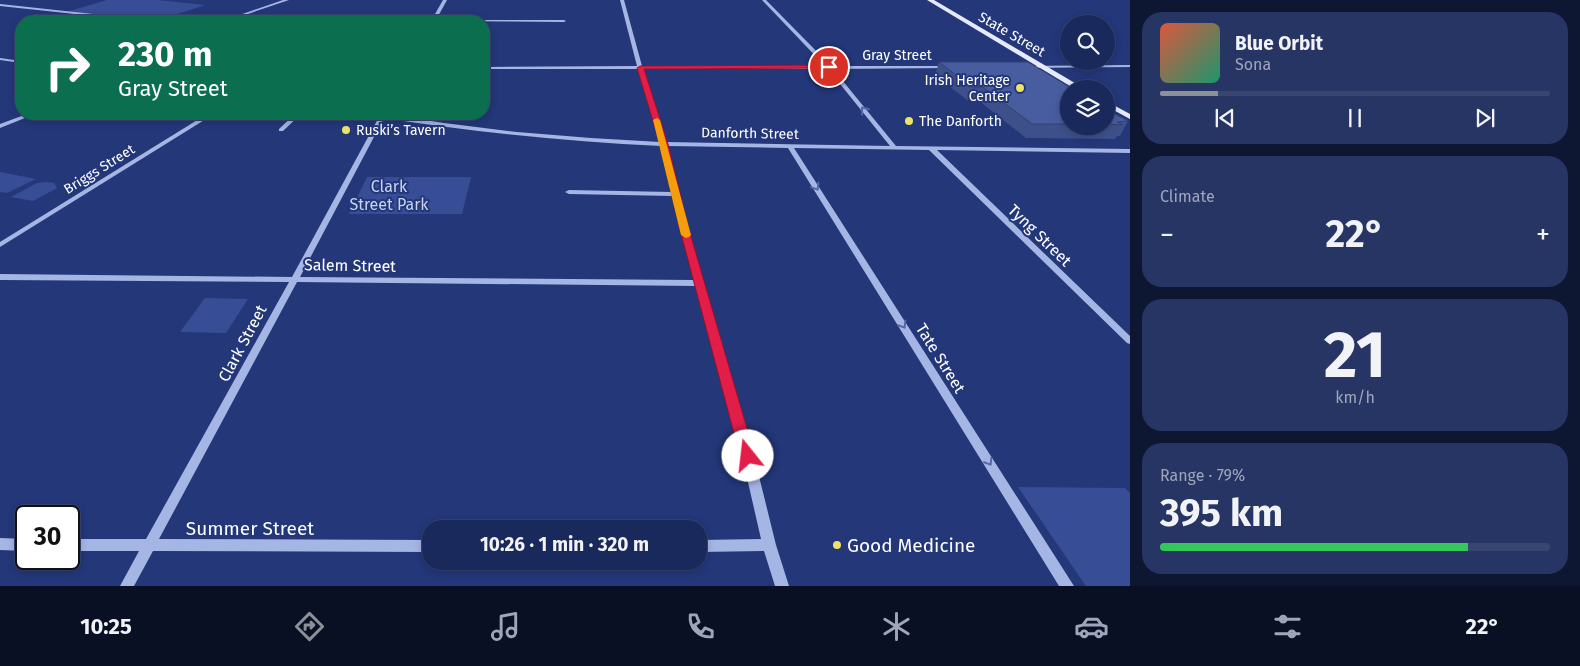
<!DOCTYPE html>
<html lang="en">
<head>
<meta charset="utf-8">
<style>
  body { margin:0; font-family:"Fira Sans",sans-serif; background:#273564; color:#f1f3f6; height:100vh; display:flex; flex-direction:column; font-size:19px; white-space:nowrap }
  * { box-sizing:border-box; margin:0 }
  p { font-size:16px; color:#9fa6bb }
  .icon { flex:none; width:28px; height:28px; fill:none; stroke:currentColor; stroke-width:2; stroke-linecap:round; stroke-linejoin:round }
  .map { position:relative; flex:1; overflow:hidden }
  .sheet { display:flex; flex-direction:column; gap:12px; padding:12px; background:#0e1732; width:450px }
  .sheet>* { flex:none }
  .hud { position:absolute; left:15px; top:15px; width:475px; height:105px; border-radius:20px; box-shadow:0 2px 8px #0003,0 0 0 1px #384571; background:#0b6e4f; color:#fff; overflow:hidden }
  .buttons { position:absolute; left:1060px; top:15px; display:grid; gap:10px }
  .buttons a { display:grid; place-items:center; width:55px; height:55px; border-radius:50%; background:#1a295b; box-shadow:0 2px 8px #0003,0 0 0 1px #384571; font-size:25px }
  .speed { position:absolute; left:15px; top:505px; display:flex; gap:10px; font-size:25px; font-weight:700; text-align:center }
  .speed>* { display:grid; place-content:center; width:65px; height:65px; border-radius:50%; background:#1a295b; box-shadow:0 2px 8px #0003,0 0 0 1px #384571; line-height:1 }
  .speed .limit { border:2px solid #111; border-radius:8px; background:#fff; color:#111 }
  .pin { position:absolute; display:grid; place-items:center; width:42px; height:42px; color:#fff; margin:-21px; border:2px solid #fff; border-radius:50%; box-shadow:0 1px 5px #0007 }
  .me { position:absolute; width:55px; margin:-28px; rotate:344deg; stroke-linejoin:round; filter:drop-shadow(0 0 4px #0008) }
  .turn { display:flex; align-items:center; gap:18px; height:105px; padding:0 20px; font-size:22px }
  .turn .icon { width:65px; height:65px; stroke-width:2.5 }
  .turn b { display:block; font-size:35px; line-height:42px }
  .big { font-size:38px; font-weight:700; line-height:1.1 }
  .sheet .tile { flex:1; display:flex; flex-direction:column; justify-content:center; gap:8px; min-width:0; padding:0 18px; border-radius:20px; background:#273564 }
  .sheet .dial { align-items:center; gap:0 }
  .dial b { font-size:65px; line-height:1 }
  .song { display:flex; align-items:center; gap:15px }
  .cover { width:60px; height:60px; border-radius:8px; background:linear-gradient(135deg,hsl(10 70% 55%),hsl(160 70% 35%)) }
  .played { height:5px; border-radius:2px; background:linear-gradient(90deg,#8c9099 15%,#384571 15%) }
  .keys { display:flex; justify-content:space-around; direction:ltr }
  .heat { display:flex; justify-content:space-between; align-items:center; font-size:28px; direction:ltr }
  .charge { height:8px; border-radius:4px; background:linear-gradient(90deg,#34c759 79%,#384571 0) }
  .trip { position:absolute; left:422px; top:520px; width:285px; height:50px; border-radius:20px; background:#1a295b; box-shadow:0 2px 8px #0003,0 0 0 1px #384571; font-weight:700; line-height:50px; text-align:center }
  .dock { display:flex; height:80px; justify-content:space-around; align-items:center; background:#0a1024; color:#9fa6bb }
  .dock .icon { width:35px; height:35px }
  .dock .selected { color:#8c9099 }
  .dock b { font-size:22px; color:#f1f3f6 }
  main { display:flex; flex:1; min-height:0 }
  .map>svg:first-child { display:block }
  .green { fill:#374e96 }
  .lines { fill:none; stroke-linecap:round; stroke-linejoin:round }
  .minor { fill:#a5b5e4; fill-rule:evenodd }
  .major { fill:#e5e9fc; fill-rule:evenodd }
  .wall { fill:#3e508a }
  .building { fill:#485da0; stroke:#324170 }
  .oneway { stroke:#5769a4 }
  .route { fill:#e11d48; stroke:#92132f }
  .slow { fill:#f59e0b }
  .poi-dot { fill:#eee369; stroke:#233779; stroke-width:2 }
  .labels { text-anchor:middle; stroke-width:4; stroke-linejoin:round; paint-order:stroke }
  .far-street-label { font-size:14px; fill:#fff; stroke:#233779 }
  .far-poi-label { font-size:14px; fill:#fff; stroke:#233779; text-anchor:start }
  .park-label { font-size:16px; fill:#c8d3f3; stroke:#233779 }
  .street-label { font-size:16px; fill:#fff; stroke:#233779 }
  .near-street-label { font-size:19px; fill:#fff; stroke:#233779 }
  .near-poi-label { font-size:19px; fill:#fff; stroke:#233779; text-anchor:start }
</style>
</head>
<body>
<main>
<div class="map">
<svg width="1130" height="586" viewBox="0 0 1130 586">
  <rect width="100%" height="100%" fill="#233779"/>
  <g class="green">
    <path d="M107,0H158L205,5L157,21L66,12Z"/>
    <path d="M0,172L36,179L7,193L0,192Z"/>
    <path d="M367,177H471L462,214H349Z"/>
    <path d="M46,182L54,183L57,188L33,201L11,197L37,183Z"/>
    <path d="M205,298L248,299L226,333L180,332Z"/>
    <path d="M1018,487L1125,488L1130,493V586H1086Z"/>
  </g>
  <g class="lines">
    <g class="minor">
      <path d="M283,0H289L227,21H222Z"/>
      <path d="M443,0H447L436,20H564L566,21L564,22L431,21Z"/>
      <path d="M620,0H624L642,66H825L762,0H766L831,66H952V68H950L833,69L896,146L1130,149V153L937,150L1130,336V344L1127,343L929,150L794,148L1074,586H1059L788,148L668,146L687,226L754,456L776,545L789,586H775L764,551L699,552V540L761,539L742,456L696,286L297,282L159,539L431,540V552L153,551L134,586H120L139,551H69V539H146L289,282L0,280V274L292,277L379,117L370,115L369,114H386L444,123L517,132L591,138L660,142L638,69H484V67L637,66ZM643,69H828L890,146L666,142ZM384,118C476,132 568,142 661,146L672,192L569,190L565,192L569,194L673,196L694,280L300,277Z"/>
      <path d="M0,4L149,20L151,21H140L0,6Z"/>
      <path d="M0,58L21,61V63L0,60Z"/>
      <path d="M1130,65V67L1023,68L1021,67L1023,66Z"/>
      <path d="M27,114H35L0,128V124Z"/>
      <path d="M207,114H214L0,247V242Z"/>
      <path d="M295,114H301L283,131H279V129Z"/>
      <path d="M0,538L26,539V551L0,550Z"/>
    </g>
    <g class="major">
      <path d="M927,0H934L1085,89H1075Z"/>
      <path d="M1106,101L1130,114V119L1106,106Z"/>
    </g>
  </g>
  <path class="wall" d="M939,62L1069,89V126H1106V109L1128,121L1120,136H1117L1115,139L1026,138L978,100H967L935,75Z"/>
  <g class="building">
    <path d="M939,62H1028L1073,89H1069V124H1032L983,87H972Z"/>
    <path d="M1106,109L1128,121L1117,122L1123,125L1106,124Z"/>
  </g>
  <defs><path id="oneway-chevron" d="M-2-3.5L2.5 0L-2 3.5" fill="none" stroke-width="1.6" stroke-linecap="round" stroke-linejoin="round" transform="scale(1.25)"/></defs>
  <g class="oneway">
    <use href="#oneway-chevron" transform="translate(864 110) rotate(-129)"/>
    <use href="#oneway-chevron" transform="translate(816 187) rotate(58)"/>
    <use href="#oneway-chevron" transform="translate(903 325) rotate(58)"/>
    <use href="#oneway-chevron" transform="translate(989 462) rotate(58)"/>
  </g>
  <path class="route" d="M829,65L833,67L832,68L644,69L668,144L688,226L755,456L753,460L748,462L742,460L740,456L679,226L660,144L637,68L640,66Z"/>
  <path class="slow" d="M657,118L660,120L691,235L689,237L686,238L681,235L653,120Z"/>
  <g class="poi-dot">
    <circle cx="1020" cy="88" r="5"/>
    <circle cx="909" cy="121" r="5"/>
    <circle cx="346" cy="130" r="5"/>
    <circle cx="837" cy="545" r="5"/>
  </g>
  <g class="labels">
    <g class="far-street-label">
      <text transform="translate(1012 34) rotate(30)" y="5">State Street</text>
      <text x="897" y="60">Gray Street</text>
      <text transform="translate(750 133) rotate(1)" y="5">Danforth Street</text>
      <text transform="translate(99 169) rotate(-32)" y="5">Briggs Street</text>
    </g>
    <g class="far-poi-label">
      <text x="1010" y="85" text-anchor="end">Irish Heritage<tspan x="1010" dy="16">Center</tspan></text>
      <text x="919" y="126">The Danforth</text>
      <text x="356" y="135">Ruski’s Tavern</text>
    </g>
    <g class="park-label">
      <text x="389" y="192">Clark<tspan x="389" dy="18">Street Park</tspan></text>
    </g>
    <g class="street-label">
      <text transform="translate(1040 235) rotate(44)" y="6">Tyng Street</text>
      <text transform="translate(350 265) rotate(1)" y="6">Salem Street</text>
      <text transform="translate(242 343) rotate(-62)" y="6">Clark Street</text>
      <text transform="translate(941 358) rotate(58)" y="6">Tate Street</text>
    </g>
    <g class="near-street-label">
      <text x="250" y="535">Summer Street</text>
    </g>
    <g class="near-poi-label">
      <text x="847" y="552">Good Medicine</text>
    </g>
  </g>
</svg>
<div class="buttons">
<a><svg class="icon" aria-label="search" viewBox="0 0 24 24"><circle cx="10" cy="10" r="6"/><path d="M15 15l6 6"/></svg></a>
<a><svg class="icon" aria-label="layers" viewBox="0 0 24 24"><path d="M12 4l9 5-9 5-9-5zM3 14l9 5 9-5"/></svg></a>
</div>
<div class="speed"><div class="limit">30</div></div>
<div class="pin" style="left:829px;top:67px;background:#d93025"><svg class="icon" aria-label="arrive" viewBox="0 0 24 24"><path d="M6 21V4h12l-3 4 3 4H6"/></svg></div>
<svg class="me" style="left:748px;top:456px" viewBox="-20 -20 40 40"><circle r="19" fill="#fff"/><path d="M0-13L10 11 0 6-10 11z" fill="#e11d48"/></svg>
<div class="trip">10:26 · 1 min · 320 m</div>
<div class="hud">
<div class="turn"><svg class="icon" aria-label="right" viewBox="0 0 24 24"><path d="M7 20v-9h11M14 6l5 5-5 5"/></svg><div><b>230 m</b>Gray Street</div></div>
</div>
</div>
<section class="sheet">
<div class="tile">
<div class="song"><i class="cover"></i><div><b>Blue Orbit</b><p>Sona</p></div></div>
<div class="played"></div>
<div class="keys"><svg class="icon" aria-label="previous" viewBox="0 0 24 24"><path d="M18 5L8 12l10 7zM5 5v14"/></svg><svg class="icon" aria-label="pause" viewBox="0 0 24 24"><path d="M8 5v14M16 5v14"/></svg><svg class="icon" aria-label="next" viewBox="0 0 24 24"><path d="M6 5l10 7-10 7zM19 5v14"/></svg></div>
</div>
<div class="tile"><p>Climate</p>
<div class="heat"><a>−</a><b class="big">22°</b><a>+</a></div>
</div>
<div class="tile dial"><b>21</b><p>km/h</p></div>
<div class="tile"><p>Range · 79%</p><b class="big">395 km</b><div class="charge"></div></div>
</section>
</main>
<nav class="dock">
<b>10:25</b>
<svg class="icon selected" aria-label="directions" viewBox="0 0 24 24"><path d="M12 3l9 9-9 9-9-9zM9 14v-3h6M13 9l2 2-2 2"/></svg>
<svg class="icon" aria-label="music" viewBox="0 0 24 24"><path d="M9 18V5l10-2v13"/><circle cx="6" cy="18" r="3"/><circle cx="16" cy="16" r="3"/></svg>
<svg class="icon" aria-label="phone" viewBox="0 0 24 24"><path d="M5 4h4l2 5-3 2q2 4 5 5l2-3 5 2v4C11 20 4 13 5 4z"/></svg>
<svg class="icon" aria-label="climate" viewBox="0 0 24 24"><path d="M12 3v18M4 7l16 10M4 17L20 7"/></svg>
<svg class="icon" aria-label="car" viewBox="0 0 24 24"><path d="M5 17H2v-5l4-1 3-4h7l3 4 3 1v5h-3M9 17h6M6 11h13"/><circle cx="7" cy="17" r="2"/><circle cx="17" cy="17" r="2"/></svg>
<svg class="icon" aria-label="filters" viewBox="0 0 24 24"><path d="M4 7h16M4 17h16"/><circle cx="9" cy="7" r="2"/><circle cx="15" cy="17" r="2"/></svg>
<b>22°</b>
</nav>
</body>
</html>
